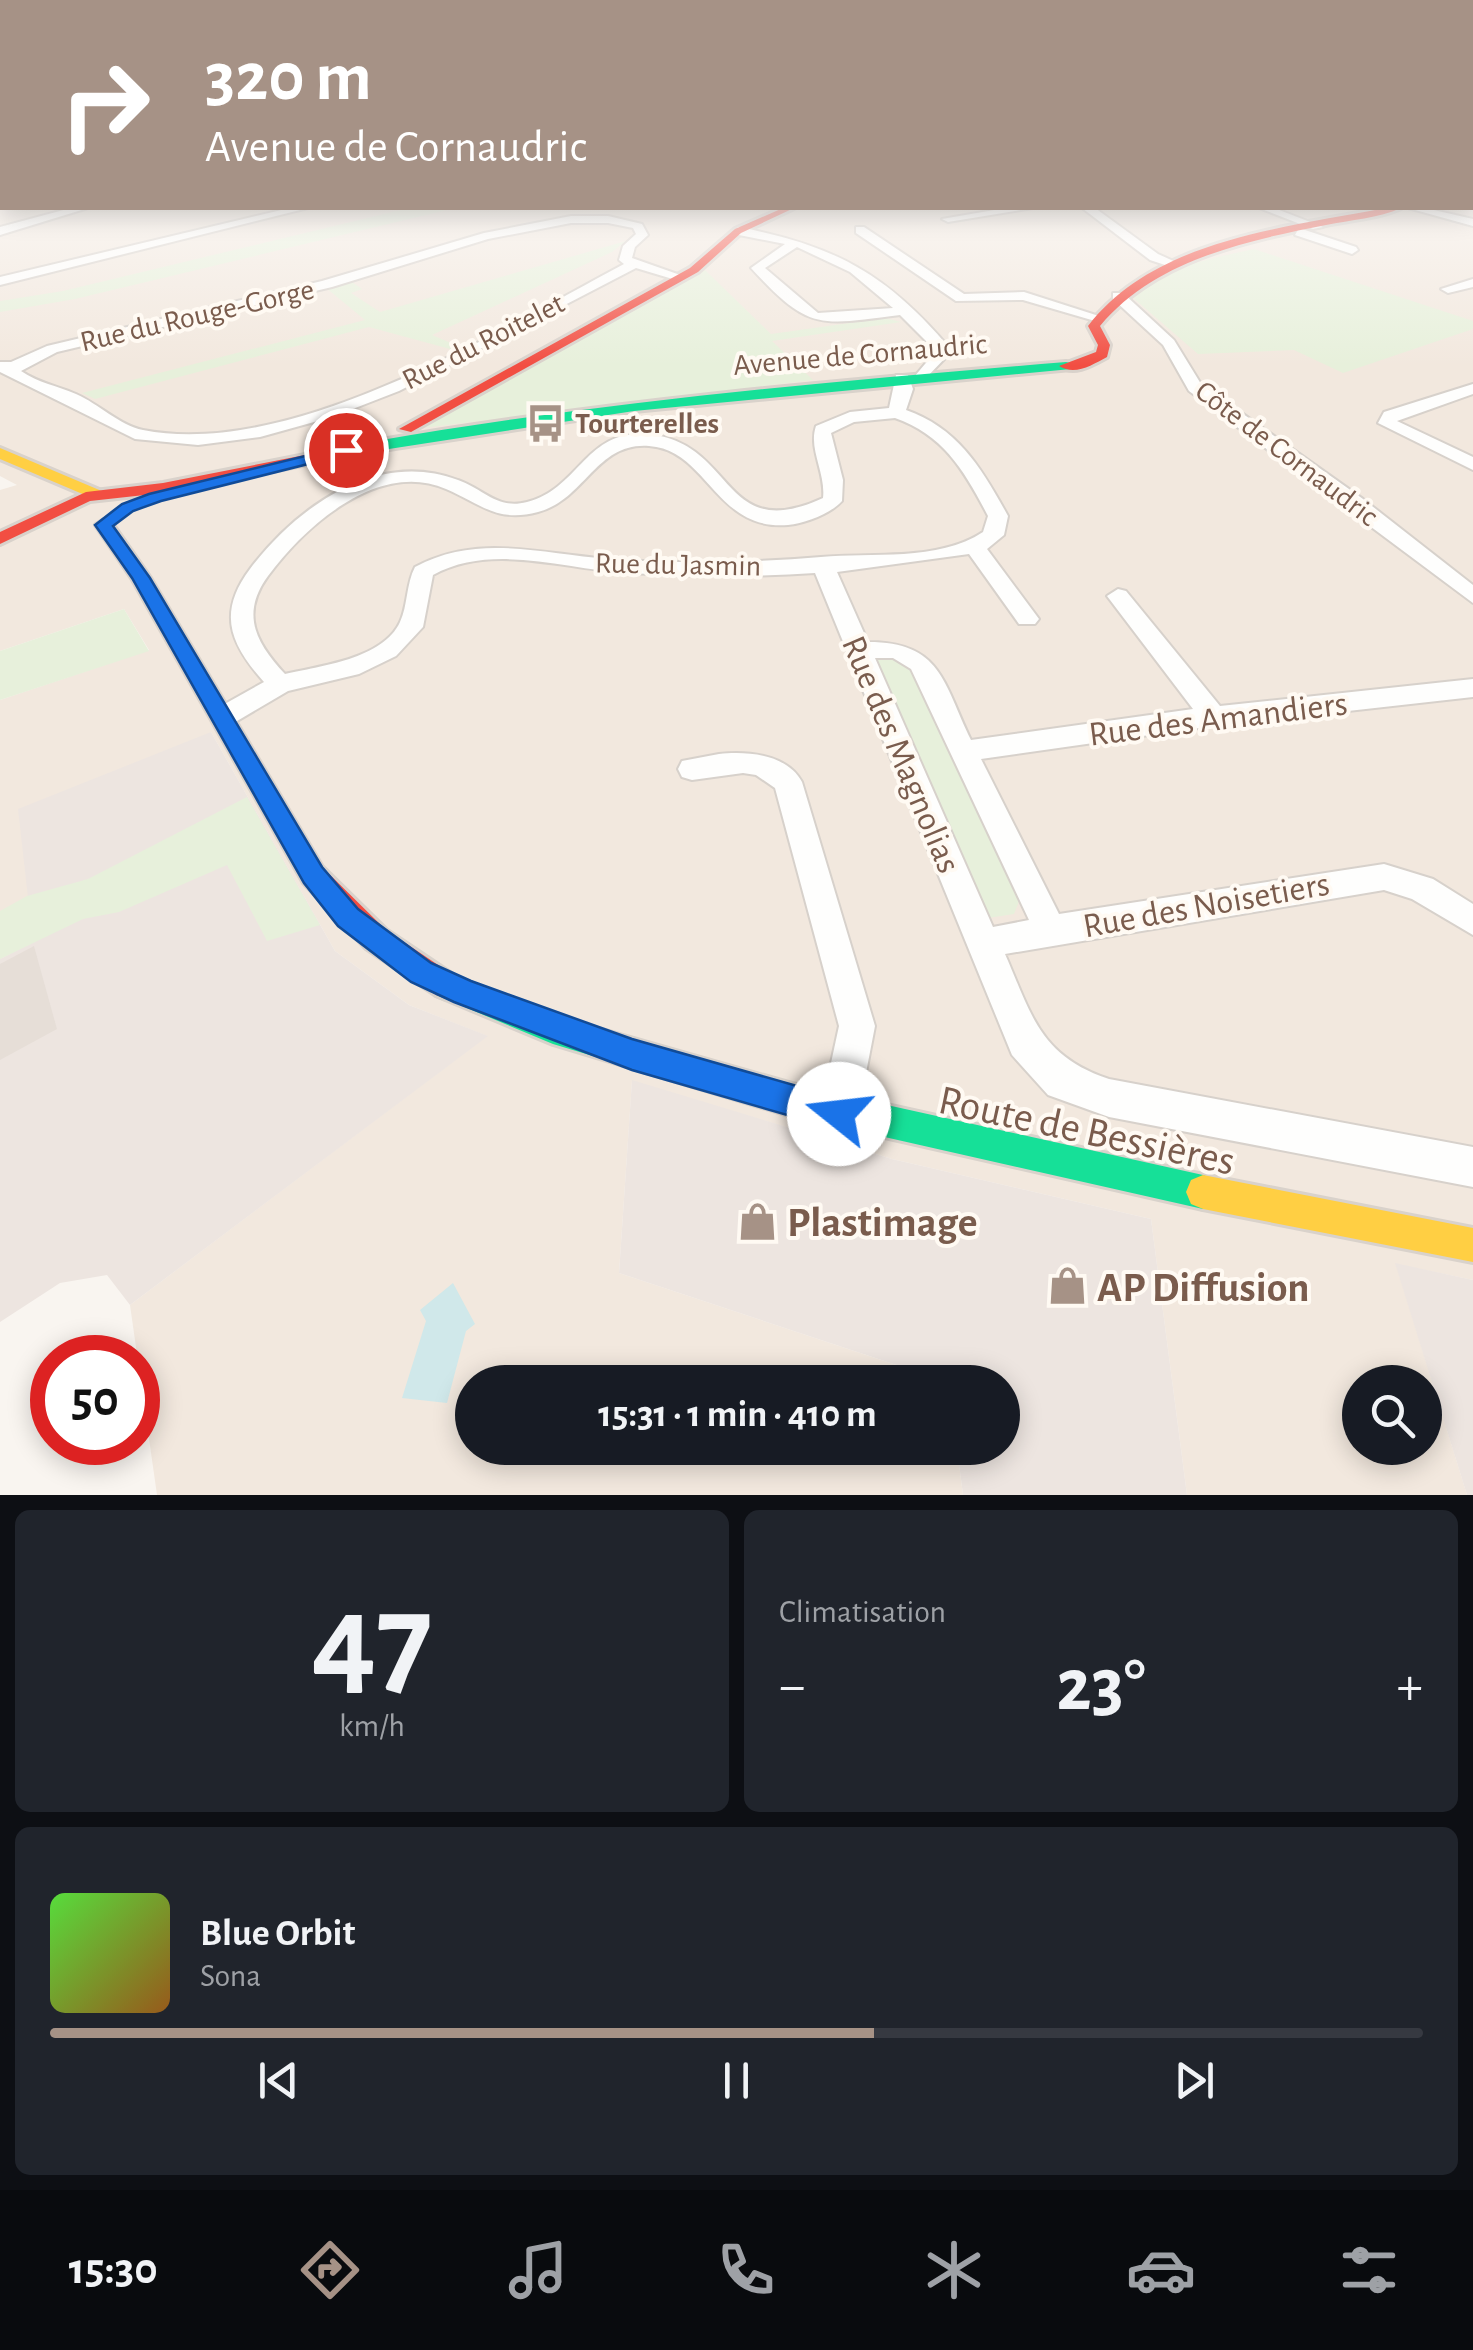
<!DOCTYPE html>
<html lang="fr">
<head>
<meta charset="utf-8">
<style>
  body { margin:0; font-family:"Alegreya Sans",sans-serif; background:#20242c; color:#f1f3f6; height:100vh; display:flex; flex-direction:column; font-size:38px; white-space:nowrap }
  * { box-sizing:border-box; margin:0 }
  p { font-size:32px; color:#9ea1a6 }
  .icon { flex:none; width:55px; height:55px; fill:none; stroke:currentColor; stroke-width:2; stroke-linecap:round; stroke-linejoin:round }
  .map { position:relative; height:1495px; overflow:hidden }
  .side { display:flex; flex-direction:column; gap:15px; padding:15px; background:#0d0f14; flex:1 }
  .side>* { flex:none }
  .hud { position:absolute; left:0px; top:0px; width:1475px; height:210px; box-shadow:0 5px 25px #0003; background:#a69286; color:#fff; overflow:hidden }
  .tools { position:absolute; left:1342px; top:1365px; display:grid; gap:20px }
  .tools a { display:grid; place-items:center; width:100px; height:100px; border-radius:50%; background:#171b24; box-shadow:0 5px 25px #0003; font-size:50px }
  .speed { position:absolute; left:30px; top:1335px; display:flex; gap:20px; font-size:50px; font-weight:700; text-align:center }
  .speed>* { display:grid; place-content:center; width:130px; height:130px; border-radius:50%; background:#171b24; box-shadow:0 5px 25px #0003; line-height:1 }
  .speed .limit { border:15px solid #d22; background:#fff; color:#111 }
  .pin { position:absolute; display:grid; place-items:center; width:85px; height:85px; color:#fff; margin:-42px; border:5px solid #fff; border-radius:50%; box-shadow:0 2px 10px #0007 }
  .me { position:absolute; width:110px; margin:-55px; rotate:286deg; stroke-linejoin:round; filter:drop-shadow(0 0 8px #0008) }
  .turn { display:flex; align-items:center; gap:35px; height:210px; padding:0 40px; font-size:45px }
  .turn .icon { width:130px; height:130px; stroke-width:2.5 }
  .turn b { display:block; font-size:70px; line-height:85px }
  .big { font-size:75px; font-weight:600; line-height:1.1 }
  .side .tile { flex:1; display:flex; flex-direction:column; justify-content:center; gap:15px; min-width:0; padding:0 35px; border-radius:15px; background:#20242c }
  .side .dial { align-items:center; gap:0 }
  .dial b { font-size:130px; line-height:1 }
  .song { display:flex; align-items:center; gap:30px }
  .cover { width:120px; height:120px; border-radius:15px; background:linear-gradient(135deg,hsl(110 70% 55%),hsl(30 70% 35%)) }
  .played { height:10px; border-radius:5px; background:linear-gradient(90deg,#a69286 60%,#363941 60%) }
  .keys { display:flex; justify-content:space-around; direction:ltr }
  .heat { display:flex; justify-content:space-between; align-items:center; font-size:55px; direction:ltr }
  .side .tiles { flex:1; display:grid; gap:15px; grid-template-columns:1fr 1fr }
  .tile:last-child { grid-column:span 2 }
  .trip { position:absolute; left:455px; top:1365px; width:565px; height:100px; border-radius:50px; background:#171b24; box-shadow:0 5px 25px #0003; font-weight:600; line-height:100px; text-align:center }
  .dock { display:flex; height:160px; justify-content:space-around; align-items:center; background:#090b0e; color:#9ea1a6 }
  .dock .icon { width:70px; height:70px }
  .dock .on { color:#a69286 }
  .dock b { font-size:45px; color:#f1f3f6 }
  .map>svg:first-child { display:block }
  .residential { fill:#f2e8de; fill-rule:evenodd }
  .industrial { fill:#ede5e0 }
  .green { fill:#e7f0db }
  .water { fill:#d0e8ea }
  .building { fill:#e6ded7 }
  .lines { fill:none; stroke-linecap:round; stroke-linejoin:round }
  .street-casing { stroke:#d7d1cb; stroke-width:4 }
  .fast-casing { stroke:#d9d2cb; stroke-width:6 }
  .slow-casing { stroke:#d9d2cb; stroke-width:6 }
  .jam-casing { stroke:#d9d2cb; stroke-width:6 }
  .street { fill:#fefefd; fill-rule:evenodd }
  .fast { fill:#16e098; fill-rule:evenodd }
  .slow { fill:#ffcf43; fill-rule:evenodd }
  .jam { fill:#f24e42; fill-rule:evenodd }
  .route { fill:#1a73e8; stroke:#114b97; stroke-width:2.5 }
  .labels { text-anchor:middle; stroke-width:8; stroke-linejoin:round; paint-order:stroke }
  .far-street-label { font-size:30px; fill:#7a5c4d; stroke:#fffaf3 }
  .far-poi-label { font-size:30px; font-weight:bold; fill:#7a5c4d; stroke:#fffaf3; text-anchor:start }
  .street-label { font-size:35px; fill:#7a5c4d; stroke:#fffaf3 }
  .near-street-label { font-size:42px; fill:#7a5c4d; stroke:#fffaf3 }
  .near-poi-label { font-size:42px; font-weight:bold; fill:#7a5c4d; stroke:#fffaf3; text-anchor:start }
</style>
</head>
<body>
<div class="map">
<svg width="1473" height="1495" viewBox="0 0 1473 1495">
  <rect width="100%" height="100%" fill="#f9f5f0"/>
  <path class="residential" d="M0,157L2,208H1472L1473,157V1280L1396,1264L1467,1495H1187L1151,1219L892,1159L632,1081L619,1273L948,1382H472V1448H957L963,1495H157L130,1305L487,1036L409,1005L335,951L211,732L33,942L0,959V700L149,650L124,609L0,651V490L17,485L0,476ZM1360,1382H1425V1448H1360Z"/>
  <g class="industrial">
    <path d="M211,732L335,951L409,1005L488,1036L130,1305L107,1275L60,1283L0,1322V959L33,942L18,809Z"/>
    <path d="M632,1080L892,1159L1151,1219L1187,1495H963L957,1448H1002V1382H948L619,1273Z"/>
    <path d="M1395,1263L1473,1280V1495H1467Z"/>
  </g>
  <g class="green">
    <path d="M409,208H455L75,299L0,312V301L63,291Z"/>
    <path d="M626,241L612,252L432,335L458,346L450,349L369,327L95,399L82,393L365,320L325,287L349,280L362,289L351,293L380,312Z"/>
    <path d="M1254,249L1473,321V329L1343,373L1294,350L1198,354L1131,296C1169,266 1208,259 1254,249Z"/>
    <path d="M705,270L771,334L885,318L901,322L772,341L813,380L423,428Z"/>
    <path d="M124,609L149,651L0,700V651Z"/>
    <path d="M896,656L908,661L1020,899L1014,914L988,918L871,669L876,658Z"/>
    <path d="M247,797L320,925L267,941L227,865L119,912L83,919L0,959V911L27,896L88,879Z"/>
  </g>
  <path class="water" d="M453,1283L475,1324L466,1331L447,1403L402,1398L426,1321L420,1310Z"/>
  <path class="building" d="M34,946L57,1029L0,1060V964Z"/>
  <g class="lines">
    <defs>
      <g id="street">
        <rect x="0" y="157" width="2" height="4"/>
        <path d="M71,208H88L0,235V227Z"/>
        <path d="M290,208H308L0,285V277Z"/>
        <path d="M1006,208H1033L948,222L942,219Z"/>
        <path d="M1082,208H1095L1158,254L1180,264L1174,268L1150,260Z"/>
        <path d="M1259,208H1274L1323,227L1313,229Z"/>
        <path d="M1408,208H1425L1473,219V226Z"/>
        <path d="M571,216H608L642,224L648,235L635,247L632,258L683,276L676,280L636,268L399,391L332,417L260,437L198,445L135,439L0,372V362H11L47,346L322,281L484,233ZM571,223H608L633,228L636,234L623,246L619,260L624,264C496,332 292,459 143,430C119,425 99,404 76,394C58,386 38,383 21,371L57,352L332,287L488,239Z"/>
        <path d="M738,227C834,245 888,274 952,351L922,382L914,377L936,351L900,315C819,325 810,332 751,268L785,244L734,234ZM797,247L850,272L893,308L818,313L765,268Z"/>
        <path d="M856,227H864L964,294L1024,292L1102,317L1095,321L1023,300L956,301L856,233Z"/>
        <path d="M1299,228L1356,247L1358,250L1352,254L1295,235Z"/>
        <path d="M1473,279V287L1448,293L1441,289Z"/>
        <path d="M1113,293H1123L1174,340L1201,384L1363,499L1473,585V603L1189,391L1163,345L1113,299Z"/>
        <path d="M896,375H908L913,389L906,410C958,428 982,469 1008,516L1004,535L987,549L1039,619L1035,624H1019L969,554L837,572L868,642C941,642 943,682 971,740L1193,709L1107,596L1118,589L1126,591L1220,706L1473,679V697L1213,726L981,759L1059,914L1384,864L1433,879L1473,904V935L1412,899L1384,890L1005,954C1032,1016 1040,1056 1109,1079L1473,1147V1187L1109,1117L1048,1095L1012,1055L815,573C754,577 692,577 630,573C566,570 493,542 433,575L423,627L396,656L359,674L288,691L232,724H214L210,717L214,710L264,682C230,644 217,613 250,569C297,507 377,449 458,480C484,489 497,510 527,502C581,489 586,424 655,435C736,448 723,544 823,498C826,473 808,449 816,426L850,412L889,408ZM895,418C944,435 965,472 988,516L983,532C938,562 871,552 821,557C751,563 679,564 609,559C541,554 478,533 415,567C406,584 408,605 400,622C383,659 320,666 285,674C256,643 240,614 268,576C306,525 379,460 446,489C481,504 497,523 538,512C585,500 596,442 649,446C708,450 715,531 788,525C806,523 830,514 842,501L843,480L831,433L854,422ZM875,658H893L911,669L1029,920L993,927Z"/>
        <path d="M1473,384V394L1397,421L1473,457V470L1378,423L1384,412Z"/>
        <path d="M719,754C747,751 787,754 802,782L875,1026L858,1114L853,1128L839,1133L825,1128L820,1114L839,1026L775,788L756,775L743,773L692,780L682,777L678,769L682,761Z"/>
      </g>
      <g id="fast">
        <rect x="1472" y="181" width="1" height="6"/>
        <path d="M1066,362L1071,363V369L634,411L376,451L368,446L376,441C605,401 835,381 1066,362Z"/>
        <path d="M446,973L553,1016L792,1084L1203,1175L1215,1180L1220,1192L1215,1204L1203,1209L792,1116L553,1044L436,995L432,986L436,977Z"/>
      </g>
      <g id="slow">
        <path d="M0,448L104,492L106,495L92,498L0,459Z"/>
        <path d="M1203,1175L1473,1228V1262L1203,1209L1191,1204L1186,1192L1191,1180Z"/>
      </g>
      <g id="jam">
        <path d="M783,208H794L741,233L698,272L411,432L399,429L690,268L735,229Z"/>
        <path d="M1385,208H1401C1379,218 1350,220 1326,225C1245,241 1155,260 1100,326L1110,345L1107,357C1092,365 1075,376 1059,366L1096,352L1098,345L1088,326C1155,239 1284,228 1385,208Z"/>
        <path d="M376,441L381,443V449L163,493L90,501L0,544V532L86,492L163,483Z"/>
        <path d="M104,520L110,521L150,578L322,867L386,930L456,977L460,986L456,995L446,999L436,995L366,948L304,883L132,578L96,525Z"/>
      </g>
    </defs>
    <use href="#street" class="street-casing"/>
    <use href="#fast" class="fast-casing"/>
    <use href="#slow" class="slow-casing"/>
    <use href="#jam" class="jam-casing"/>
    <use href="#street" class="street"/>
    <use href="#fast" class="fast"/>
    <use href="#slow" class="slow"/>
    <use href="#jam" class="jam"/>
  </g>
  <linearGradient id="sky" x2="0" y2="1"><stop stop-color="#9ec9e9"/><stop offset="0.43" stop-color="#fcfaf8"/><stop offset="1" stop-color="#fcfaf8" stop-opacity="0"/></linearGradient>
  <rect width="1473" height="366" fill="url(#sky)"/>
  <path class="route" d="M346,446L352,447V453L161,501L133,511L113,526L150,578L322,867L358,909L431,963L471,981L632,1039L839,1098L850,1103L855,1114L850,1126L839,1130L632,1070L454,1002L411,982L338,926L304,883L132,578L95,525L122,504L149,494Z"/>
  <defs>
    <symbol id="bus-bare" viewBox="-9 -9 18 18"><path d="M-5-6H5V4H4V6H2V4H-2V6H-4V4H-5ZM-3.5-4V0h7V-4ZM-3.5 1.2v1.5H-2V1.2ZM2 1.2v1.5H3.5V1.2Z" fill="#a69286" stroke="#fffaf3" stroke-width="2.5" paint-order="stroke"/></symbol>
    <symbol id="shop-bare" viewBox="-9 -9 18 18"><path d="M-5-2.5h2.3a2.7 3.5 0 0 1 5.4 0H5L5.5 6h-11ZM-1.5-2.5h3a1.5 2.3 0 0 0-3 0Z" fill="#a69286" stroke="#fffaf3" stroke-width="2.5" paint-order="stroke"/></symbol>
  </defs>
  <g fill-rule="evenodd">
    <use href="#bus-bare" x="518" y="396" width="55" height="55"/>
    <use href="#shop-bare" x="730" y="1194" width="55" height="55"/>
    <use href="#shop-bare" x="1040" y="1258" width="55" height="55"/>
  </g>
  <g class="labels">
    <g class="far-street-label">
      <text transform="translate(197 315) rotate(-13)" y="10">Rue du Rouge-Gorge</text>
      <text transform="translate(483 341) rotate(-27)" y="10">Rue du Roitelet</text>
      <text transform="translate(860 354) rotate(-5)" y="10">Avenue de Cornaudric</text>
      <text transform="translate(1287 453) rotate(37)" y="10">Côte de Cornaudric</text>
      <text transform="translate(678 564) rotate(1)" y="10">Rue du Jasmin</text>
    </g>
    <g class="far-poi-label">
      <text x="575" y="433">Tourterelles</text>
    </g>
    <g class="street-label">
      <text transform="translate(1218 718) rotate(-7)" y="12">Rue des Amandiers</text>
      <text transform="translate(902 754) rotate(67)" y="12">Rue des Magnolias</text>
      <text transform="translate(1206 904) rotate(-10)" y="12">Rue des Noisetiers</text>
    </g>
    <g class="near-street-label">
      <text transform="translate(1087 1129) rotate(12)" y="15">Route de Bessières</text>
    </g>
    <g class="near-poi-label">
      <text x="787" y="1236">Plastimage</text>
      <text x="1097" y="1301">AP Diffusion</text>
    </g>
  </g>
</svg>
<div class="tools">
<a><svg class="icon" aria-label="search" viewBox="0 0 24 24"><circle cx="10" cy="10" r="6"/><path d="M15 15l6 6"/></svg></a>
</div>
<div class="speed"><div class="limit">50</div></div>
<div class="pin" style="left:346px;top:450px;background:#d93025"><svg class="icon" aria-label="arrive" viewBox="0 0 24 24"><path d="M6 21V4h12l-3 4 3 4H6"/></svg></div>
<svg class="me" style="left:839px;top:1114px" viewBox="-20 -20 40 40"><circle r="19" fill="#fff"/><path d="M0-13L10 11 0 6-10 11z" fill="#1a73e8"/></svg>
<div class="trip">15:31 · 1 min · 410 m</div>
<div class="hud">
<div class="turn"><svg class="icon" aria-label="right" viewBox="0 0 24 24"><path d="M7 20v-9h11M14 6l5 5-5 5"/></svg><div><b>320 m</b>Avenue de Cornaudric</div></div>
</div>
</div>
<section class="side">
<div class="tiles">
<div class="tile dial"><b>47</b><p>km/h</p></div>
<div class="tile"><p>Climatisation</p>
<div class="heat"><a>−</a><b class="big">23°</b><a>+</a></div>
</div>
<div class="tile">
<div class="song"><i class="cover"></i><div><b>Blue Orbit</b><p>Sona</p></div></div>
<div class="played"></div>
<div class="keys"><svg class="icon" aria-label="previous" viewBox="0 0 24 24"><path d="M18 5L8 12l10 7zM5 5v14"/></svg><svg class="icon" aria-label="pause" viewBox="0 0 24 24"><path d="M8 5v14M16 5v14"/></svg><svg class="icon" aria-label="next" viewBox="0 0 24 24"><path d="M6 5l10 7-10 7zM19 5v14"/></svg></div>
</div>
</div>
</section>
<nav class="dock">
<b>15:30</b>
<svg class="icon on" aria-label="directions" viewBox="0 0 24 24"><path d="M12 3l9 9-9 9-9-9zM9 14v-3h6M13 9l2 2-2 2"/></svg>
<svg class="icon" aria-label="music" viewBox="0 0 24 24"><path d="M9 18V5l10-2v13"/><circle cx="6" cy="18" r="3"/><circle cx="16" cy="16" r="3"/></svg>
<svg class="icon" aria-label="phone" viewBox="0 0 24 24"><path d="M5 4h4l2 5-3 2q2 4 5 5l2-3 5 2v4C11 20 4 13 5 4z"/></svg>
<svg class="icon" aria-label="climate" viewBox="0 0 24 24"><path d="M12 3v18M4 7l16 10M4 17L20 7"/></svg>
<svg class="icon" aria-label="car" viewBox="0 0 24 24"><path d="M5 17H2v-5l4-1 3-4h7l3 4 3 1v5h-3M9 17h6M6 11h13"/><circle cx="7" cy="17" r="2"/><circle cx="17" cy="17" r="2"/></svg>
<svg class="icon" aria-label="filters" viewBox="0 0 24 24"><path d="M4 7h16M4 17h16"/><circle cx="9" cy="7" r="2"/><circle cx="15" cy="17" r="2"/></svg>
</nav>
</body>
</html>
